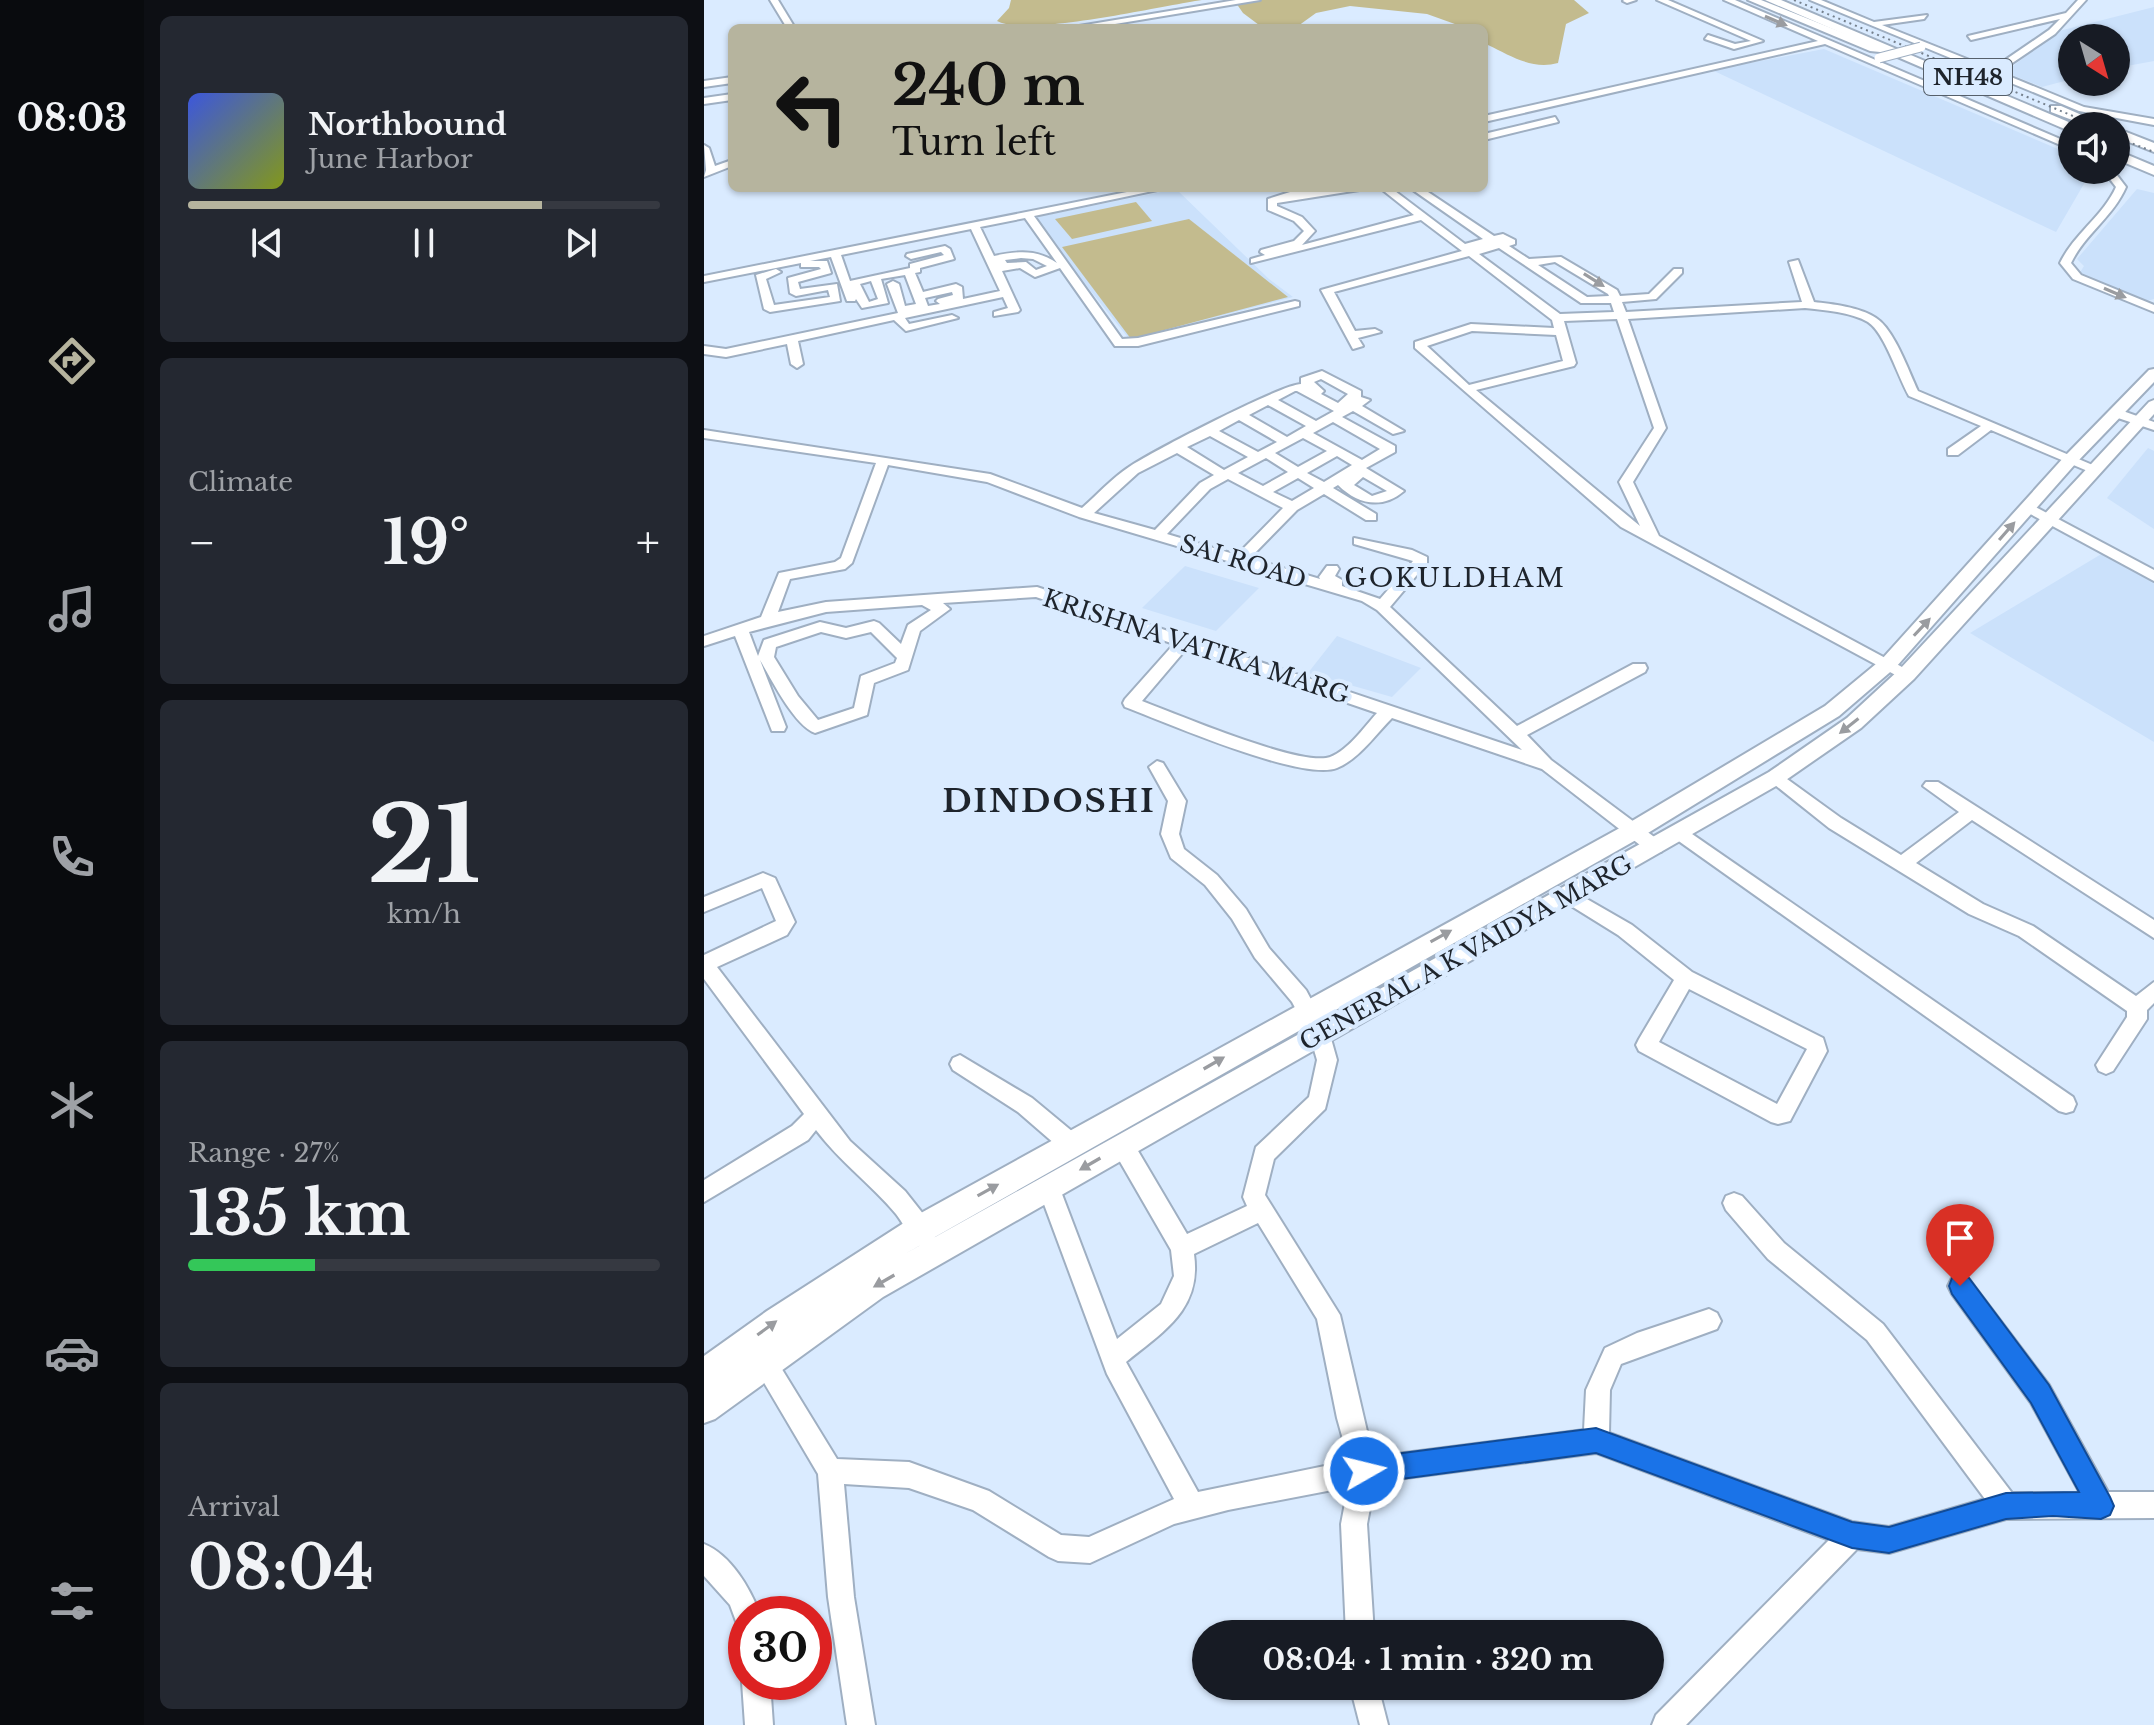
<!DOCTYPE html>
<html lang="en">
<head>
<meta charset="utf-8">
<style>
  body { margin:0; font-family:"Libre Baskerville",serif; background:#242831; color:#f1f3f6; height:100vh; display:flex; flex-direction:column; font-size:30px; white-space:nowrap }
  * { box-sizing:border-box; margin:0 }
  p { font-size:26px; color:#9ea1a6 }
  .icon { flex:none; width:44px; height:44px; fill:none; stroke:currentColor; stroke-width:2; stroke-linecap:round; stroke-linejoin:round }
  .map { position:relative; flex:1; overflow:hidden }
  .sheet { display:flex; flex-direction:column; gap:16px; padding:16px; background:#0d0f14; width:560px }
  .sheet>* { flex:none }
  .banner { position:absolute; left:24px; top:24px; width:760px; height:168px; border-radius:12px; box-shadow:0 2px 6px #0004; background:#b6b49e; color:#111; overflow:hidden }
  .needle { width:52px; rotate:143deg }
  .controls { position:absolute; left:1354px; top:24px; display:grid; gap:16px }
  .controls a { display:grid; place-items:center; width:72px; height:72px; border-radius:50%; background:#171b24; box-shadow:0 2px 6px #0004; font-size:40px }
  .speed { position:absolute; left:24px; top:1596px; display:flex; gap:16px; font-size:40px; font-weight:700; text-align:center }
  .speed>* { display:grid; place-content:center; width:104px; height:104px; border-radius:50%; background:#171b24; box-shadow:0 2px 6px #0004; line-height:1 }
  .speed .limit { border:12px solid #d22; background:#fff; color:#111 }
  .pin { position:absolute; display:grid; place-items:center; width:68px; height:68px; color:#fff; margin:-82px -34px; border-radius:50% 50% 50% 0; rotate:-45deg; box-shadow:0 0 8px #0007 }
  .pin .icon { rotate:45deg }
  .me { position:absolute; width:88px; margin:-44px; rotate:82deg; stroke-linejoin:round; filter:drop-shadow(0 0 6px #0008) }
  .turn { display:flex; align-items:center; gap:28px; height:168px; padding:0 32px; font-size:36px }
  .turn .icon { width:104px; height:104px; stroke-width:2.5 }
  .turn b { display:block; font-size:56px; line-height:68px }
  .big { font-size:60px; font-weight:700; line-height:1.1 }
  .sheet .tile { flex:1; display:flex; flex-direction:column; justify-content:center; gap:12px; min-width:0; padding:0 28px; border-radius:12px; background:#242831 }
  .sheet .dial { align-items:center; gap:0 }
  .dial b { font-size:104px; line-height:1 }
  .song { display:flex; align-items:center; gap:24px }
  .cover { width:96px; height:96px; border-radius:12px; background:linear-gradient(135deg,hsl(230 70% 55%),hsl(70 70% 35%)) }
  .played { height:8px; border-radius:4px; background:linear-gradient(90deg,#b6b49e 75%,#363941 75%) }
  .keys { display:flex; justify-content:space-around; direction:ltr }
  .heat { display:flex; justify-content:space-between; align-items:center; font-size:44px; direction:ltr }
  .charge { height:12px; border-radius:6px; background:linear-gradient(90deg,#34c759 27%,#363941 0) }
  .trip { position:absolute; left:488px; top:1620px; width:472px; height:80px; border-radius:40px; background:#171b24; box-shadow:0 2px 6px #0004; font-weight:700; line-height:80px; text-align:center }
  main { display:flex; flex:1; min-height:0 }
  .tabs { display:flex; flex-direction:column; width:144px; justify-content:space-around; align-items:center; background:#090b0e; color:#9ea1a6 }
  .tabs .icon { width:56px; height:56px }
  .tabs .current { color:#b6b49e }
  .tabs b { font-size:36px; color:#f1f3f6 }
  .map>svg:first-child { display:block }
  .built { fill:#cbe1fb }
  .green { fill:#c3bb8e }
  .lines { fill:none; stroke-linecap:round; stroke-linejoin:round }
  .minor-casing { stroke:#9fafc2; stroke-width:4 }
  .major-casing { stroke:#9fafc2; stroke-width:4 }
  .highway-casing { stroke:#9fafc2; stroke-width:4 }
  .minor { fill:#fff; fill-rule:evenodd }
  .major { fill:#fff; fill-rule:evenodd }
  .highway { fill:#fff; fill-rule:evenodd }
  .rail { stroke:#75808d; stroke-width:2; stroke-dasharray:2 4; stroke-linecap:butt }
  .minor-bridge-casing { stroke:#9fafc2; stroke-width:11; stroke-linecap:butt }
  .minor-bridge { stroke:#fff; stroke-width:9 }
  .oneway { fill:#9a9ca0 }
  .route { fill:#1a73e8; stroke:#114b97; stroke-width:2 }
  .labels { text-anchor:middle; stroke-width:8; stroke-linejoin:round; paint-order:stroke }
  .shield { fill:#daebff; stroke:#56606b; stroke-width:2 }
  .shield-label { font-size:22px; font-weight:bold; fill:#1e242c }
  .street-label { font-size:24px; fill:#1e242c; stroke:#daebff }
  .neighbourhood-label { font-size:26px; letter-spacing:2px; fill:#1e242c; stroke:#daebff }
  .district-label { font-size:32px; font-weight:bold; letter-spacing:2px; fill:#1e242c; stroke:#daebff }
</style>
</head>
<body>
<main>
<nav class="tabs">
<b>08:03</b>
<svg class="icon current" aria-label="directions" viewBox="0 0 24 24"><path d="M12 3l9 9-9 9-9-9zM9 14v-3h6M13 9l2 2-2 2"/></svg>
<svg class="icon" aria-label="music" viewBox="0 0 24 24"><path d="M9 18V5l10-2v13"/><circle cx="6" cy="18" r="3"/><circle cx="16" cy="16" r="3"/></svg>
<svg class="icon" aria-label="phone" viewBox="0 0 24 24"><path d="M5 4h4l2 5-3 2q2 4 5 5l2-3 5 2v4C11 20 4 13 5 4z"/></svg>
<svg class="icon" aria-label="climate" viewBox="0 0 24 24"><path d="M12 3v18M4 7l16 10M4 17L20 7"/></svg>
<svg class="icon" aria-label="car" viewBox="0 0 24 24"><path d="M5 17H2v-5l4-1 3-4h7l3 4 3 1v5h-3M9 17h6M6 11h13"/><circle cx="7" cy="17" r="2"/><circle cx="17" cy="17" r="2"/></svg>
<svg class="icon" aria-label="filters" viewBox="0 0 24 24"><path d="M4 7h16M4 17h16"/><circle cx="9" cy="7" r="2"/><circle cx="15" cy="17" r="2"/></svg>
</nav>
<section class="sheet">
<div class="tile">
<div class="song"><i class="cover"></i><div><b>Northbound</b><p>June Harbor</p></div></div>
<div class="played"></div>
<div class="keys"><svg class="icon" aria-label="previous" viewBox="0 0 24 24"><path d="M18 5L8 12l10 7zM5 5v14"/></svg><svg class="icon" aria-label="pause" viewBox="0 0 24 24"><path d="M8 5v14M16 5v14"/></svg><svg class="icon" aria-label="next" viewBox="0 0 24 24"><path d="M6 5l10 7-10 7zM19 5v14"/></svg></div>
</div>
<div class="tile"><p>Climate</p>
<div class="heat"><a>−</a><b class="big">19°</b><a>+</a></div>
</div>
<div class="tile dial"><b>21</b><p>km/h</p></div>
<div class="tile"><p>Range · 27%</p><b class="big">135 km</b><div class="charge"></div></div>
<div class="tile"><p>Arrival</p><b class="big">08:04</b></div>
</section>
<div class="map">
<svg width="1450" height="1725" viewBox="0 0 1450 1725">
  <rect width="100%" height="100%" fill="#daebff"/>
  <g class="built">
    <path d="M1450,7V61L1412,68V38H1368V79L1338,87L1301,72L1355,31Z"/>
    <path d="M1120,49L1368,155V170H1388L1352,232L1008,70Z"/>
    <path d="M472,189L565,279L589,297L426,340L328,218Z"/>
    <path d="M1433,189L1450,193V299L1439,302L1398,288L1404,284L1375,274L1380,266L1373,259Z"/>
    <path d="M1444,448L1450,451V529L1403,498Z"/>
    <path d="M1399,553L1450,581V742L1266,633Z"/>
    <path d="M481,566L555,588L512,631L438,608Z"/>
    <path d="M633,636L717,668L688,697L604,673Z"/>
  </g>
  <g class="green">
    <path d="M307,0H498C456,6 325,37 293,21L305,8Z"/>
    <path d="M530,0H870L885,13L862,24L854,63C828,70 807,56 784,45L780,41V28H762L723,14L646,6L612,13L594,26L559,28L539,13Z"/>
    <path d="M432,202L448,221L368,239L351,219Z"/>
    <path d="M485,219L584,297L427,339L358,247Z"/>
  </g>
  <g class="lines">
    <defs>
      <g id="minor">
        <path d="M66,0H74L91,28H83Z"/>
        <path d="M932,0L923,3L919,1L920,0Z"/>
        <path d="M953,0H964L1059,41L1030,49L1001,39L1004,35L1031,44L1047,41Z"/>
        <path d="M1020,0H1031L1368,144V150L1121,44L780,122V116L1114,41Z"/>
        <path d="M1106,0H1117L1170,22L1223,15L1220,19L1178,25L1288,69L1345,30L1356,19L1267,40L1264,36L1362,13L1374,0H1382L1351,34L1295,72L1380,107L1450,119V125L1375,111Z"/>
        <path d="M28,94V100L0,104V98Z"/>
        <path d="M851,117L854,122L780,140V134Z"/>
        <path d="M0,145L5,148L11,166L28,160V166L0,177L2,170Z"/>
        <path d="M1399,170H1409L1422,187C1409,217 1381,234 1367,263L1377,275L1450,305V312L1369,279L1356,263C1370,234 1399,216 1412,187Z"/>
        <path d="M443,188H463L330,216L418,339L434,338L591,301L595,302V306L434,346H411L356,268L331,277L316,268L298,271L316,310L314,312L290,316V312L304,308L299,297L201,318L205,324L248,315L254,318L202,331L190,320L94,341L99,364L93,368L87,364L83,344L22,357L0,354V346L22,349L194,313L183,284L189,281L195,284L201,306L212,304L201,275L177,279L184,303L158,308L152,299L151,301H143L127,257L106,261H123L127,273L94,282L96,289L133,284L136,301L66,312L60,309L52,275L72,269L77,272L62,279L70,305L126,297L124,290L92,296L86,293L84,278L117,269L115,267H97V263L0,282V276ZM321,218L353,263C333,249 313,251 290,256L276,227ZM267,229L296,291L259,299L258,287L252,284L219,292L211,273L216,272V268L250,259L246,249L241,246L203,254L202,256L207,259L237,252L240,255L206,264V268L146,281L137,255ZM317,258L329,259L343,266L332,270L322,262L303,263L301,260ZM167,281L174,299L165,302L156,284ZM248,292L249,295L234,299L232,301L236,304L224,306L221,298Z"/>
        <path d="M636,188H668L573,203V206L598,217L611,231L598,245L710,215L676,188H687L761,244L779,239L706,188H718L790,236L799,234L811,240V244L805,246L825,259L857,257L913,290L916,296L945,294L970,269H978V273L952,299L918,302L922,312L1098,302L1085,262L1094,260L1110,302C1128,304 1156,307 1172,318C1190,329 1205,372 1214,391L1398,469L1391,473L1386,472L1287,430L1254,455H1244V449L1277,426L1205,396C1194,377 1181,333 1164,322C1147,312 1120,310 1101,308L924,319L962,428L929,482L955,536L1211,674L1203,679L1197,678L917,527L711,348V342L767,324L850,328L848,320L765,256L630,292L651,331L671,329L677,332L654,338L659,346L649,349L617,290L758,251L717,220L547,263V259L561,255L556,252L557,250L590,241L600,231L590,221L564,210V199L586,192ZM795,248L877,303H907L910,312L856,314L775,254ZM851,262L904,294L905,296L883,297L834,265ZM913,319L950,428L915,482L936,526L772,390L870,366L872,363L860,321ZM768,331L852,335L859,361L765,385L723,346Z"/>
        <path d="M618,371L657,391V397L666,400L658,406L700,431L689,434L649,411L638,417L691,446V452L662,468L700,491C678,510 653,504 634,485L629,488L672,514V520H662L620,494L593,510L546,558L616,579L615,577L623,566H633L635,569L631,576L638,580V586L676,599L709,561L650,544V538L708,550L723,557V563L686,607L813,726L929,664H941L943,668L941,672L823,735L847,760L957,842L960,847L957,852H945L838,769L688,718C672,734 655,759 633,768C598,782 461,722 421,707L419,703L421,699L470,644L332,597L239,603L246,609L216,631L204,670L170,683L163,715L111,733C90,725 68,680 56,660L82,727L80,731H68L31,636L0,646V636L57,617L75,573L131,562L137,558L172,463L0,438V430L286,474L378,508C393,495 408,478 425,467C447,452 578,384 597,384V378ZM617,379L644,394L634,403L617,394L620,391L610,382ZM591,391H593L630,411L612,421L574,400ZM564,405L602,426L583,437L545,415ZM535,420L573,442L554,452L515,431ZM629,422L676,449L658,460L609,433ZM506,436L544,457L520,470L483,447ZM599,438L623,451L594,467L571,453ZM473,453L510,475L496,483L451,530L390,513L434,473ZM633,456L648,465L620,482L603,473ZM562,458L584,472L559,486L534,473ZM184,465L283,482L375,517L658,601L673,610L818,750L333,587L122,602L74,612L86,579L141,569L148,563ZM659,477L683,491L668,496L650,485ZM594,478L610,488L588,501L569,492ZM524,479L579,508L533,555L463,534L506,489ZM218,605L227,610L204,625L197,644L175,623L170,621L142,628L116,622L60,640L54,656L45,632L122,612ZM117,632L142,638L167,632L193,658L191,663L157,676L150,708L114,720L94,696L70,657L72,647ZM483,648L673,713C661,726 641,755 622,758C588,763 475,715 438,701Z"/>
        <path d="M1408,410H1416L1450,422V430L1408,416Z"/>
        <path d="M1324,503L1450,570V581L1319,510V504Z"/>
        <path d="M453,761L459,763L482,801L475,834L480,849L513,875L542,909L565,948L602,990L626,1035L633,1060L621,1109L570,1159L561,1195L636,1315L669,1457L880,1430L882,1390L901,1348L933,1333L1005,1309L1013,1313L1017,1321L1013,1329L917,1364L906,1390L905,1433L1148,1522L1185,1527L1281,1499L1163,1340L1064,1259L1022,1210L1019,1203L1022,1196L1030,1193L1038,1196L1080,1243L1179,1324L1308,1493H1376L1327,1403L1248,1294L1244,1286L1248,1278L1256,1275L1264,1278L1345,1385L1404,1492H1450V1518L1302,1519L1185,1553L1153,1549L982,1725H948L952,1715L1125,1540L892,1453L671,1482L663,1524L670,1634H642L637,1524L644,1487L524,1510L470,1524L386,1563L354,1561L345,1557L269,1510L205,1488L140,1484L150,1597L171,1725H143L124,1597L114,1474L52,1369L48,1361L52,1353L60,1349L68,1353L133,1459L205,1462L285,1491L357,1535L385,1537L470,1499L403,1374L334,1188L337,1181L345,1178L353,1181L413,1339L457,1304L470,1276L467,1250L411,1153L408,1146L411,1139L419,1136L427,1139L483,1234L543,1206L539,1197L552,1147L605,1097L613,1060L606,1036L588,1002L551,958L528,919L501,885L467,858L457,834L464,801L445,767ZM554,1223L613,1319L633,1418L645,1461L494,1492L422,1362C460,1331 498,1309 490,1254Z"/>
        <path d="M1072,771L1137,818L1197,855L1255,812L1219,786L1222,782H1234L1450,920V938L1268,820L1212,863L1279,904L1329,926L1432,996L1450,982V1003L1443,1010V1019L1409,1071L1402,1074L1395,1071L1392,1065L1423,1017V1011L1315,936L1265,914L1125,828L1066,781L1064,777Z"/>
        <path d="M975,825L1369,1097L1372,1104L1369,1111L1362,1113L1355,1111L969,837L966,832Z"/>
        <path d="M59,873L71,878L91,922L83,935L13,967L146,1141L201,1191L220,1215L231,1237L228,1245L220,1248C207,1243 201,1225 192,1214C167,1184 136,1162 112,1130L104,1140L0,1202V1180L88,1126L100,1114L0,979V955L72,921L58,888L0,912V897Z"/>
        <path d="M862,887L928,925L988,972L1119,1038L1123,1051L1086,1121L1074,1124L1067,1122L935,1051L932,1045L935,1039L970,980L914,935L856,899L853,894L856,889ZM985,989L1103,1049L1073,1104L955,1042Z"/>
        <path d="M256,1055L328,1098L375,1137L378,1144L375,1151L367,1154L359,1151L314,1112L249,1070L246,1064L249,1058Z"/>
        <path d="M0,1544C27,1555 46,1588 56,1614H42V1627L33,1624L26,1605L0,1576Z"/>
        <path d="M42,1673V1682H66L69,1725H41L38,1682Z"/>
        <path d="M646,1686H674L684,1725H656Z"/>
      </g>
      <g id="major">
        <path d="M532,0H556L387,28H363Z"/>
        <path d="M1044,0H1057L1172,46L1191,50L1186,53L1166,51Z"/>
        <path d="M28,77V83L0,87V81Z"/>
        <path d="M1450,369V382L1373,462L1192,667L1135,716L939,836L199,1255L1065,772L1143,718L1196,669L1445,402L1450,400V414L1210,679L1157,728L1079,782L179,1297L11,1419L0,1423V1356L63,1311L206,1219L923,824L1121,706L1178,659L1361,456L1445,370Z"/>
      </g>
      <g id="highway">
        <path d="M1061,0H1077L1374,126H1368V131L1363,130Z"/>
        <path d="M1347,106H1357L1403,126H1384L1347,112Z"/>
        <path d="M1412,128L1450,143V152L1412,137Z"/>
        <path d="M1412,150L1450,166V175L1412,159Z"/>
      </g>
    </defs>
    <use href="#minor" class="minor-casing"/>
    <use href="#major" class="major-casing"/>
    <use href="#highway" class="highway-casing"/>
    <use href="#minor" class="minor"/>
    <use href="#major" class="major"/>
    <use href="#highway" class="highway"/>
    <g class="rail">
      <path d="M1090,0L1393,126"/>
      <path d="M1412,137L1450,152"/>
    </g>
    <defs>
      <path id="minor-bridge" d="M1175,58L1217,47"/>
    </defs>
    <use href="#minor-bridge" class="minor-bridge-casing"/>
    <use href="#minor-bridge" class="minor-bridge"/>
  </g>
  <defs><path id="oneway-solid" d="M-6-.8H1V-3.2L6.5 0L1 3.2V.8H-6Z" transform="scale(2)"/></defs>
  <g class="oneway">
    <use href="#oneway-solid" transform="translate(1072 21) rotate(23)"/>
    <use href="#oneway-solid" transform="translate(890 280) rotate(32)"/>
    <use href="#oneway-solid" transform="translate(1411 293) rotate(23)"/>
    <use href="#oneway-solid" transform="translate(1303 531) rotate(-49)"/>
    <use href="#oneway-solid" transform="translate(1218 627) rotate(-47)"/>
    <use href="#oneway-solid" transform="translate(1145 726) rotate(142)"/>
    <use href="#oneway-solid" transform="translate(737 936) rotate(-29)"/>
    <use href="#oneway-solid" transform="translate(510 1063) rotate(-30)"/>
    <use href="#oneway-solid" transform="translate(386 1164) rotate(150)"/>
    <use href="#oneway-solid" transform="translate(284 1190) rotate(-29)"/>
    <use href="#oneway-solid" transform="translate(180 1281) rotate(150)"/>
    <use href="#oneway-solid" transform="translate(63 1328) rotate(-36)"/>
  </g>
  <path class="route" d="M1256,1274L1265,1278L1345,1385L1406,1497L1410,1506L1406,1515L1397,1519L1349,1516L1302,1519L1185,1553L1148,1548L892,1453L660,1484L651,1480L647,1471L651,1462L660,1458L892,1428L1148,1522L1185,1527L1302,1493L1375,1492L1327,1403L1248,1294L1245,1286L1248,1278Z"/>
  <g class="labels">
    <rect class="shield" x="1220" y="59" width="88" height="36" rx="6"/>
    <g class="shield-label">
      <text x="1264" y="85">NH48</text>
    </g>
    <g class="street-label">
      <text transform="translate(539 562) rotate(17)" y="8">SAI ROAD</text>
      <text transform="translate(492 647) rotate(18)" y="8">KRISHNA VATIKA MARG</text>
      <text transform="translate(762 953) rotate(-29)" y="8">GENERAL A K VAIDYA MARG</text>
    </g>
    <g class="neighbourhood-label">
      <text x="751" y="587">GOKULDHAM</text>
    </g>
    <g class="district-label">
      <text x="345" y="812">DINDOSHI</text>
    </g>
  </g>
</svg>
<div class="controls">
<a><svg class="needle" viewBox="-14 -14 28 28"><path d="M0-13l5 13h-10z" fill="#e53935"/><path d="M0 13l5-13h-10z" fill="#9ea1a6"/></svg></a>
<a><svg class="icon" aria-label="sound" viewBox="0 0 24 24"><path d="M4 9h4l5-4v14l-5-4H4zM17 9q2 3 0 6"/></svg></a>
</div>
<div class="speed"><div class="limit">30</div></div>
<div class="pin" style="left:1256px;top:1286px;background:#d93025"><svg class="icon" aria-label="arrive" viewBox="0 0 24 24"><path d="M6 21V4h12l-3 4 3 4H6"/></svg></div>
<svg class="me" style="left:660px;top:1471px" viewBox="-20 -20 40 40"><circle r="17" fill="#1a73e8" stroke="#fff" stroke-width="3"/><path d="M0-11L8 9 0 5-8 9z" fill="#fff"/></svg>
<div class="trip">08:04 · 1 min · 320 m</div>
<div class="banner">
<div class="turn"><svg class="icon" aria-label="left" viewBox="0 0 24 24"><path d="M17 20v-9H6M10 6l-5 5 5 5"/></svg><div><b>240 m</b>Turn left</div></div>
</div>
</div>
</main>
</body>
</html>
